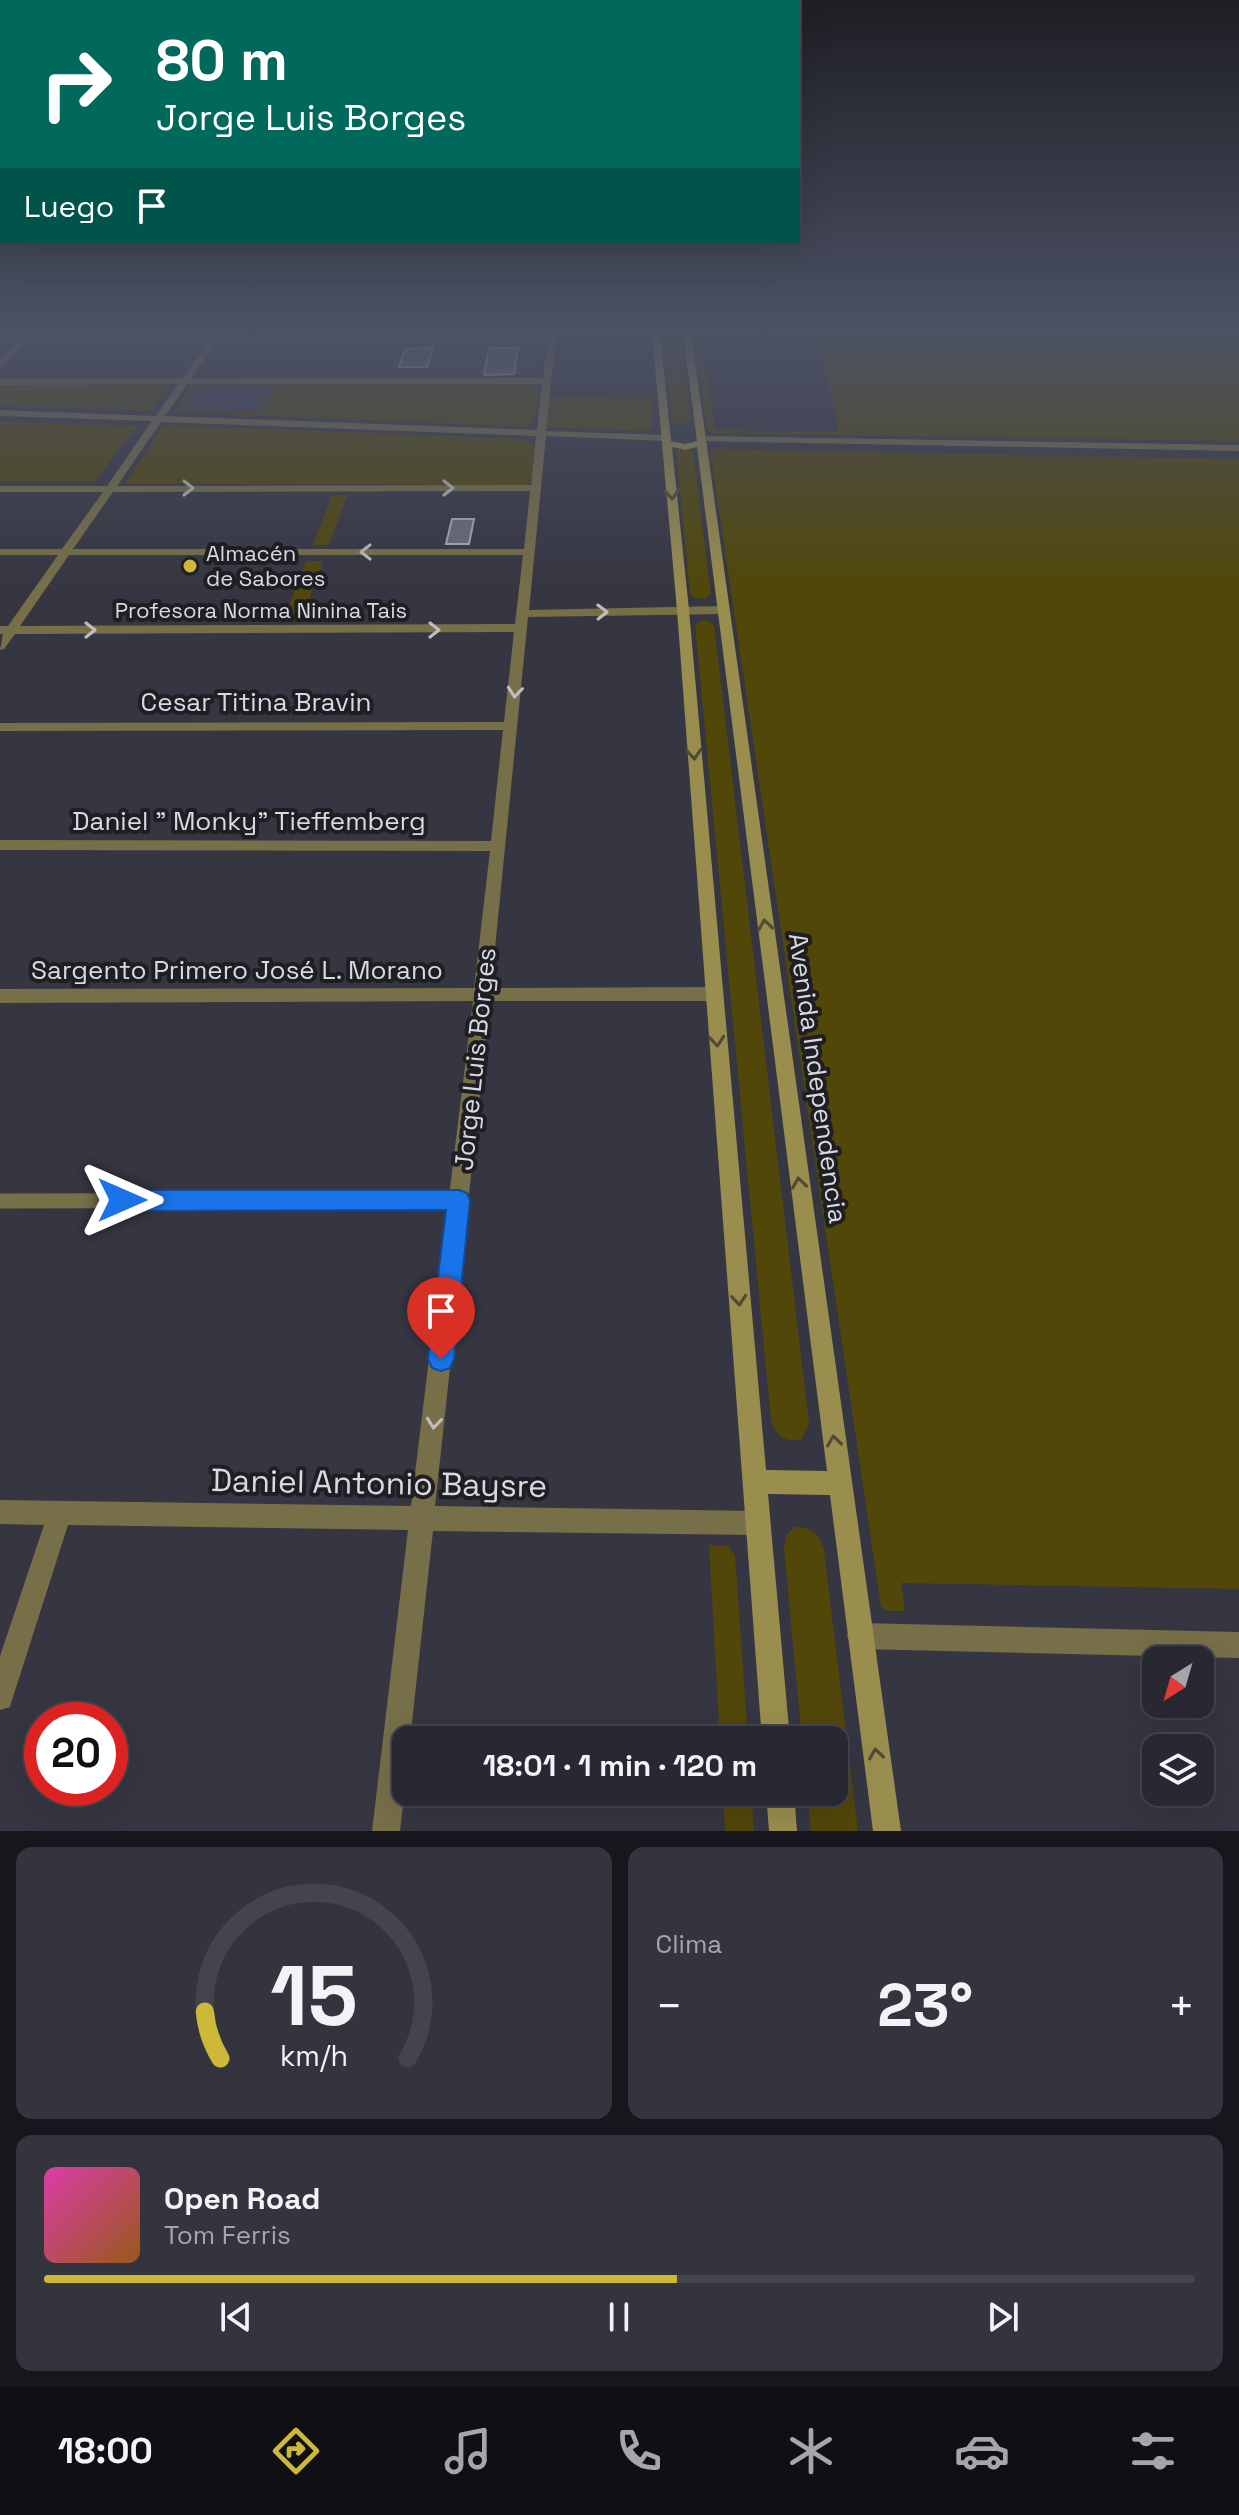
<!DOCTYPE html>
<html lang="es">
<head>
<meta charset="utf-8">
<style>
  body { margin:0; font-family:"Space Grotesk",sans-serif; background:#34343e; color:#f1f3f6; height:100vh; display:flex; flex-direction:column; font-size:30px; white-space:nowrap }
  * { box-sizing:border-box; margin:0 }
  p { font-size:26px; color:#a5a6ac }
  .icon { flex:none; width:44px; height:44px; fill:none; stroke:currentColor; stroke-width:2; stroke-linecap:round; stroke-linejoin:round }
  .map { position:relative; height:1831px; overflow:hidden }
  .details { display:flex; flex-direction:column; gap:16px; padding:16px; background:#16161c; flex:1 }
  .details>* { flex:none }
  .banner { position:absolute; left:0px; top:0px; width:800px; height:244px; box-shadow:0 8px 32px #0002,0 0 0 2px #44444d; background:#00695c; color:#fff; overflow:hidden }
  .needle { width:52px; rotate:217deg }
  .tools { position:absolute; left:1142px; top:1646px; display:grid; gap:16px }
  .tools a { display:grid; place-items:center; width:72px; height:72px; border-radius:16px; background:#282832; box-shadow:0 8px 32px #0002,0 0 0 2px #44444d; font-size:40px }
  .speed { position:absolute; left:24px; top:1702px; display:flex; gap:16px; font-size:40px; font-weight:700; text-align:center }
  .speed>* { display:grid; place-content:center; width:104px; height:104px; border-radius:50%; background:#282832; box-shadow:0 8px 32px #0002,0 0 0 2px #44444d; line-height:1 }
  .speed .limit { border:12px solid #d22; background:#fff; color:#111 }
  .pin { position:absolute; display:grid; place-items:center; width:68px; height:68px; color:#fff; margin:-82px -34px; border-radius:50% 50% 50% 0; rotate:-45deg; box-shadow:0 0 8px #0007 }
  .pin .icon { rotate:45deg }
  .me { position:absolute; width:88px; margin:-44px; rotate:90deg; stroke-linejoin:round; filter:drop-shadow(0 0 6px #0008) }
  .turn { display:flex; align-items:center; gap:28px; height:168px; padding:0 24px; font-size:36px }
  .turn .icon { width:104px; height:104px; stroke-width:2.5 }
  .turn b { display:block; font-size:56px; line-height:68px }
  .then { display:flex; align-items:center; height:76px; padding:0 24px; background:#0003; gap:16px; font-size:30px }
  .big { font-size:60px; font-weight:800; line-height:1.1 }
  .details .widget { flex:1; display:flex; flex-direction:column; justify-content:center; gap:12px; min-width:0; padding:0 28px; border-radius:16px; background:#34343e }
  .details .dial { align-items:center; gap:0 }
  .dial svg { height:208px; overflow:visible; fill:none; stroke:#44444d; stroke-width:7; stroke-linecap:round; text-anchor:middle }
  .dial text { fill:#f1f3f6; stroke:none }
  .song { display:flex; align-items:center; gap:24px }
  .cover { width:96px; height:96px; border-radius:12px; background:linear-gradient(135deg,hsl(320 70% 55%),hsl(30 70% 35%)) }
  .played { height:8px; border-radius:4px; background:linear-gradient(90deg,#ceb837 55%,#44444d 55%) }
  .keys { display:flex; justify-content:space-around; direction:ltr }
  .heat { display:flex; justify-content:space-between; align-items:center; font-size:44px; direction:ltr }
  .details .tiles { flex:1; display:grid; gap:16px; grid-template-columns:1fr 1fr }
  .widget:last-child { grid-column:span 2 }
  .trip { position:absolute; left:392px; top:1726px; width:456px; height:80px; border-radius:16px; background:#282832; box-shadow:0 8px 32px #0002,0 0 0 2px #44444d; font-weight:800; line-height:80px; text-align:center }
  .tab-bar { display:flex; height:128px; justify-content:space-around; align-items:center; background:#101014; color:#a5a6ac }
  .tab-bar .icon { width:56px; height:56px }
  .tab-bar .active { color:#ceb837 }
  .tab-bar b { font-size:36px; color:#f1f3f6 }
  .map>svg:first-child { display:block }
  .built { fill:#3f3f51 }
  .green { fill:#514709; fill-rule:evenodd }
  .building { fill:#6c6c7a; stroke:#adaebd; stroke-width:2 }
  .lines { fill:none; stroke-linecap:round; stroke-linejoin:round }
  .service { stroke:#776f48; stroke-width:15 }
  .minor { fill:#776f48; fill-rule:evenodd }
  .secondary { fill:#9a8e4e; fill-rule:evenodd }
  .oneway { stroke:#c0bebb }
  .oneway2 { stroke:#504b34 }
  .route { fill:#1a73e8; stroke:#114b97; stroke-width:2 }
  .poi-dot { fill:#ceb837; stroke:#1e1e23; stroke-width:3 }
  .labels { text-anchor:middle; stroke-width:8; stroke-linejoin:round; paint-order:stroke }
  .far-poi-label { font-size:22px; fill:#d8d9e1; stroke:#1e1e23; text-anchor:start }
  .far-street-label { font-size:22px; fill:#d8d9e1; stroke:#1e1e23 }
  .street-label { font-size:26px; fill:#d8d9e1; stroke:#1e1e23 }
  .near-street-label { font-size:32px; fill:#d8d9e1; stroke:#1e1e23 }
</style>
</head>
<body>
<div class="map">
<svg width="1239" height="1831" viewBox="0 0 1239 1831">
  <rect width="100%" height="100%" fill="#363642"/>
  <g class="built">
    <path d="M530,344L539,346L537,362L522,363L520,374L478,375L479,368H394L402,346L408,345Z"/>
    <path d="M203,386H276L261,412L181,411L196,388Z"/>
  </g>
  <g class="green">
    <path d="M664,333H680L691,423H672Z"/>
    <path d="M694,333H701L715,430L836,432L839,427L816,333H1239V441L711,433L707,430Z"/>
    <path d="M529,383L540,388L534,423L525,427L174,412L191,386L198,384ZM203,386H276L260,412L181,410L196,388Z"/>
    <path d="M164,384L171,386L154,409L148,411L0,406V385Z"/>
    <path d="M550,397L651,398L652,427L642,431L547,427L545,424Z"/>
    <path d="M0,421L137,426L95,481H0Z"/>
    <path d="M170,425L524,439L534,443L531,482L526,485L126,483L162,427Z"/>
    <path d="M710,449L1239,459V1589L901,1583L905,1611H888L881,1607Z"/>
    <path d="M676,450H693L711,594L704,599L694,598L690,594Z"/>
    <path d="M332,495H347L329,545H313Z"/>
    <path d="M306,561H323L301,621H283Z"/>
    <path d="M704,619L714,625L809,1423L802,1439C785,1443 776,1436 771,1420L695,625Z"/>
    <path d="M795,1527C812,1526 820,1535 824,1551L858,1831H811L807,1792H834V1740H802L784,1549L786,1535Z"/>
    <path d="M709,1545L728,1546L735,1555L748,1740H720Z"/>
    <path d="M723,1792H751L754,1831H725Z"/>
  </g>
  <g class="building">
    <path d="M433,348L427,367H399L405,349Z"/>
    <path d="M489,348H518L514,374L484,375Z"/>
    <path d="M452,519H474L469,544H446Z"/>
  </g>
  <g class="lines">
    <path class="service" d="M0,1201L459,1200"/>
    <g class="minor">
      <path d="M214,333H220L218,339L548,338V333H556L546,431L667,435L672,438L667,441L546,436L529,610L723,606L729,610L723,614L528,617L491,988L714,987L720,989L723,994L720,999L714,1001H490L435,1506L757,1511L766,1514L769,1523L766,1532L757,1535L433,1531L410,1740H406V1779L400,1831H372L408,1530L68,1525L13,1697L10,1707L0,1710V1656L44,1525L0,1524V1500L411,1506L473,1001L0,1003V989L474,988L490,851L0,850V840L491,841L503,730L0,731V723L504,722L514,632L15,634L4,649L0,650L3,634H0V626H8L58,555H0V549H62L103,492H0V486H107L152,421L0,416V410L156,416L178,384L0,385V379H182L207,344H26L0,367V360L17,344H0V340L210,339ZM547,342L543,378L190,379L215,344ZM187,384H542L537,430L165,416ZM161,422L536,436L531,485L117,486ZM530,491L524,549H73L113,492ZM69,555H523L515,624L20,626Z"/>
      <path d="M702,436L1239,445V451L699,441L697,439Z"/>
      <path d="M860,1623L1239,1632V1658L860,1649L851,1645L847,1636L851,1627Z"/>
    </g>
    <g class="secondary">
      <path d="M652,333H660L671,441L685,444L697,441L683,333H691L901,1831H873L830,1495L768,1494L790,1740H762L677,610ZM672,447L685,450L697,447L827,1471L766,1470L689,610Z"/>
      <path d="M766,1792H794L797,1831H769Z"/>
    </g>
  </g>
  <defs><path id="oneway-chevron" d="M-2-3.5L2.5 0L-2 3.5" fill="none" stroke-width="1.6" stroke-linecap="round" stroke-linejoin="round" transform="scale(2)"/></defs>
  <g class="oneway">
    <use href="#oneway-chevron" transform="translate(188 488)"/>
    <use href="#oneway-chevron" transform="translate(448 488)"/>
    <use href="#oneway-chevron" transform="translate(366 552) rotate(180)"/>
    <use href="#oneway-chevron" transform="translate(602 612) rotate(-1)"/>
    <use href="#oneway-chevron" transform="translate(90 630)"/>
    <use href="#oneway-chevron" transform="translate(434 630)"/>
    <use href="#oneway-chevron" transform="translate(515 692) rotate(96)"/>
    <use href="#oneway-chevron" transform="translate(434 1423) rotate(96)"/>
  </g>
  <g class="oneway2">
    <use href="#oneway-chevron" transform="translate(672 494) rotate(85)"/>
    <use href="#oneway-chevron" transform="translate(694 754) rotate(86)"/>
    <use href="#oneway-chevron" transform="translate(765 925) rotate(-98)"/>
    <use href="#oneway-chevron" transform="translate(717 1041) rotate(85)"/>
    <use href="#oneway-chevron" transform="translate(799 1183) rotate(-98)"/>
    <use href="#oneway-chevron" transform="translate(739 1300) rotate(85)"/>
    <use href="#oneway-chevron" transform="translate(834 1441) rotate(-98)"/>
    <use href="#oneway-chevron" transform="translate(876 1754) rotate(-98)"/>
  </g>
  <linearGradient id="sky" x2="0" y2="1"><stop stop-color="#1e1e24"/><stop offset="0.56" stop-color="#4c5265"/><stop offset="1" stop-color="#4c5265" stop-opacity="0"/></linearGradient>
  <rect width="1239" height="590" fill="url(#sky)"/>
  <path class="route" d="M122,1190H459L467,1193L470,1200L454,1359L450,1368L441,1371L432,1368L428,1359L446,1210L122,1211L114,1208L111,1200L114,1193Z"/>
  <circle class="poi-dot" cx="190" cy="566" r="8"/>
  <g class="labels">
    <g class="far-poi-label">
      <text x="206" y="561">Almacén<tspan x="206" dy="25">de Sabores</tspan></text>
    </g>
    <g class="far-street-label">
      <text x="261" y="618">Profesora Norma Ninina Tais</text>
    </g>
    <g class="street-label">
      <text x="256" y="711">Cesar Titina Bravin</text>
      <text x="249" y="830">Daniel " Monky" Tieffemberg</text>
      <text x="237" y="979">Sargento Primero José L. Morano</text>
      <text transform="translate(475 1059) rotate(-84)" y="9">Jorge Luis Borges</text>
      <text transform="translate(818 1078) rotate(82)" y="9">Avenida Independencia</text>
    </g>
    <g class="near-street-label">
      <text transform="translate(379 1483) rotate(1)" y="11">Daniel Antonio Baysre</text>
    </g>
  </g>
</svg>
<div class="tools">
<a><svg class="needle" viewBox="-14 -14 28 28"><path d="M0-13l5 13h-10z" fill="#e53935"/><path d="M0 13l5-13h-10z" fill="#a5a6ac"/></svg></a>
<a><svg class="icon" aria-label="layers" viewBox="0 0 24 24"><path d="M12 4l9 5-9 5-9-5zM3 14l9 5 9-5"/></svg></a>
</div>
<div class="speed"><div class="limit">20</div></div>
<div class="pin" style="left:441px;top:1359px;background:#d93025"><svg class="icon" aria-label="arrive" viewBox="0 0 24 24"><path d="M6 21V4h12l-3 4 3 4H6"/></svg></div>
<svg class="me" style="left:122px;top:1200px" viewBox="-20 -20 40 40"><path d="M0-17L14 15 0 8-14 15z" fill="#1a73e8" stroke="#fff" stroke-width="4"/></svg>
<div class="trip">18:01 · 1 min · 120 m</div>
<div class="banner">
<div class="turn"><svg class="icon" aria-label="right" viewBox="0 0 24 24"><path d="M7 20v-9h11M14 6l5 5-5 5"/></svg><div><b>80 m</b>Jorge Luis Borges</div></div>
<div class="then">Luego<svg class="icon" aria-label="arrive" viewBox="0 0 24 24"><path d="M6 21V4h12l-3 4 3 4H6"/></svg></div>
</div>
</div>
<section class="details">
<div class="tiles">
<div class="widget dial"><svg viewBox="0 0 100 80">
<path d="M14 69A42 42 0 1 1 86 69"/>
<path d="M14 69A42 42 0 0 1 8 51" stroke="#ceb837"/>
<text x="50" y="56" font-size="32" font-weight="700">15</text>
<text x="50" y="72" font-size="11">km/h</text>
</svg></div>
<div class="widget"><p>Clima</p>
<div class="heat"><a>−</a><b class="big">23°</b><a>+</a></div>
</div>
<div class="widget">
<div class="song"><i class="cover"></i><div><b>Open Road</b><p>Tom Ferris</p></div></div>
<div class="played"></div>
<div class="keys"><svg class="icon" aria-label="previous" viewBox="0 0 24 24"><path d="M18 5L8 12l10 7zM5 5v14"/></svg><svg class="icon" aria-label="pause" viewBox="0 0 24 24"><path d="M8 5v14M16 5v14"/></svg><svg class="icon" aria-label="next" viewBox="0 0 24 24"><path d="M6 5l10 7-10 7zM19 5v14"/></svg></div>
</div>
</div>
</section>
<nav class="tab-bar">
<b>18:00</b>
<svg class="icon active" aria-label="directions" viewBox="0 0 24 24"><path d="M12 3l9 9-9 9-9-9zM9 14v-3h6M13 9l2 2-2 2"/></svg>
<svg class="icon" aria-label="music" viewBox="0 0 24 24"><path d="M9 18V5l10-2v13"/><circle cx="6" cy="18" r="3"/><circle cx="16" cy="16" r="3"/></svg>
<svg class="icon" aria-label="phone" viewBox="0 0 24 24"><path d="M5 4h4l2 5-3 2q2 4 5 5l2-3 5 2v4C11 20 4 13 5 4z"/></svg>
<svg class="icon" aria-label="climate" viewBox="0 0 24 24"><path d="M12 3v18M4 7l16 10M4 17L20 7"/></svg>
<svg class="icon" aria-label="car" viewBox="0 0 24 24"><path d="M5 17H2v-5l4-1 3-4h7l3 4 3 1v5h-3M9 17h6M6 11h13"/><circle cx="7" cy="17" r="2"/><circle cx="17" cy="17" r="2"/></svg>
<svg class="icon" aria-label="filters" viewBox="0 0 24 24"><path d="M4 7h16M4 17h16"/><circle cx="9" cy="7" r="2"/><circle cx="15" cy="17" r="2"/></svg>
</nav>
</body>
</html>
